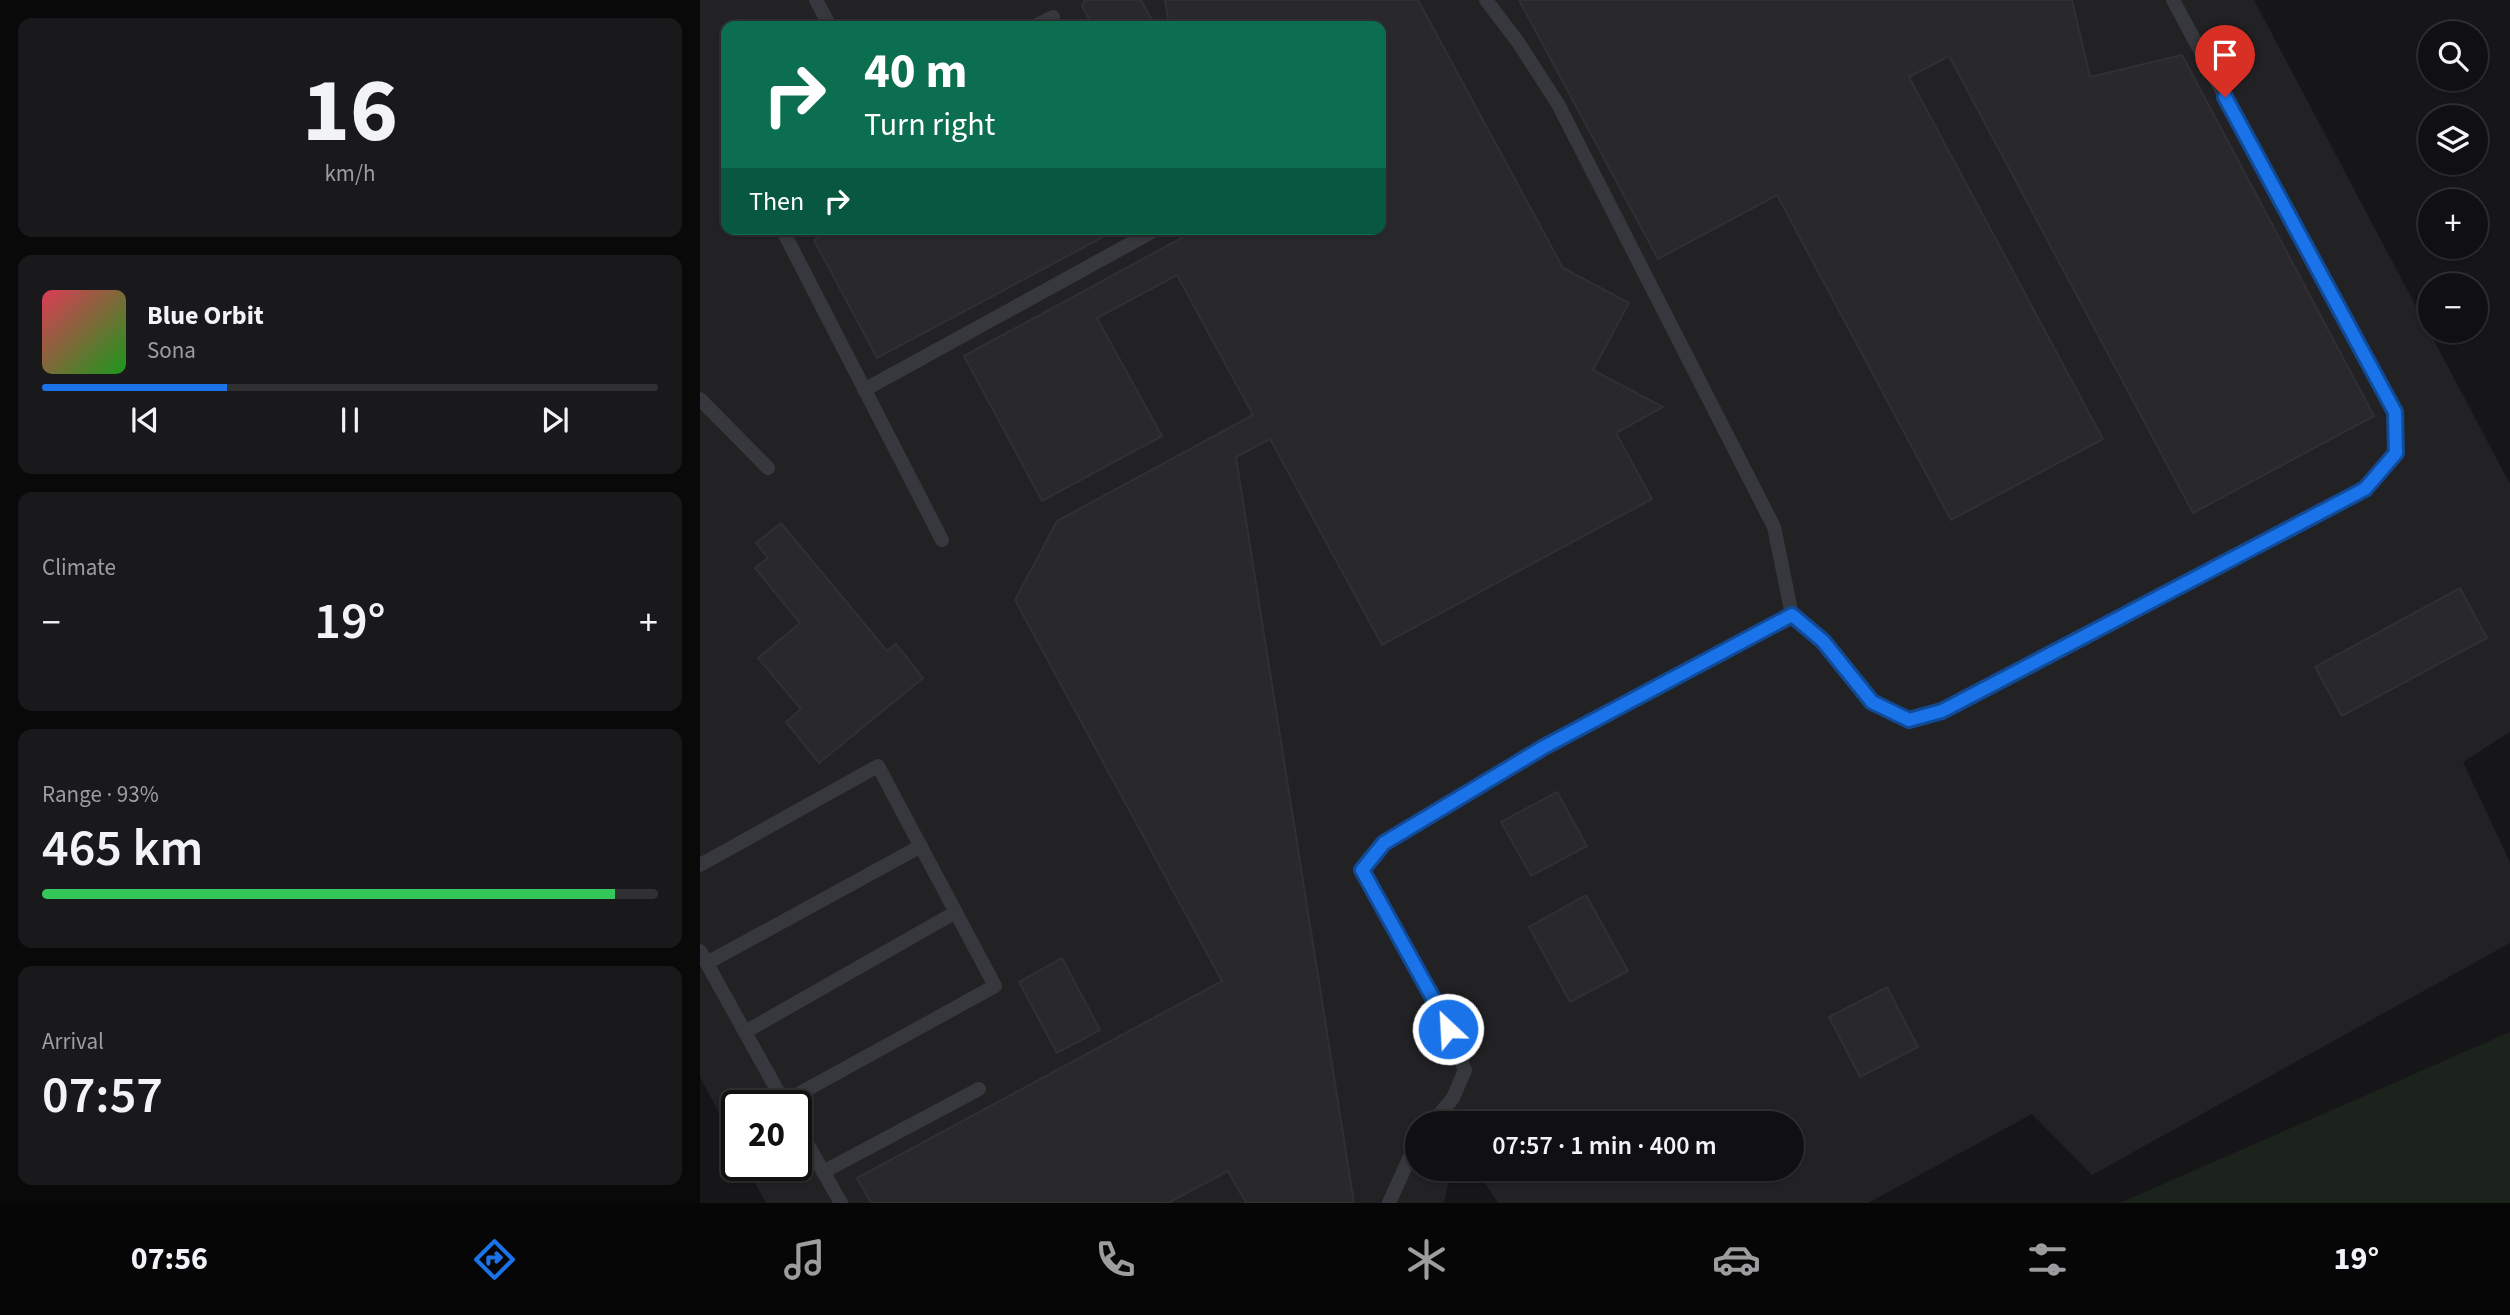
<!DOCTYPE html>
<html lang="en">
<head>
<meta charset="utf-8">
<style>
  body { margin:0; font-family:"Source Sans 3",sans-serif; background:#19191b; color:#f1f3f6; height:100vh; display:flex; flex-direction:column; font-size:26px; white-space:nowrap }
  * { box-sizing:border-box; margin:0 }
  p { font-size:23px; color:#9c9d9f }
  .icon { flex:none; width:38px; height:38px; fill:none; stroke:currentColor; stroke-width:2; stroke-linecap:round; stroke-linejoin:round }
  .map { position:relative; flex:1; overflow:hidden }
  .side { display:flex; flex-direction:column; gap:18px; padding:18px; background:#09090a; width:700px }
  .side>* { flex:none }
  .guide { position:absolute; left:21px; top:21px; width:665px; height:214px; border-radius:14px; box-shadow:0 2px 5px #0004,0 0 0 2px #303032; background:#0b6e4f; color:#fff; overflow:hidden }
  .fabs { position:absolute; left:1718px; top:21px; display:grid; gap:14px }
  .fabs a { display:grid; place-items:center; width:70px; height:70px; border-radius:50%; background:#101012; box-shadow:0 2px 5px #0004,0 0 0 2px #303032; font-size:35px }
  .speed { position:absolute; left:21px; top:1090px; display:flex; gap:14px; font-size:35px; font-weight:700; text-align:center }
  .speed>* { display:grid; place-content:center; width:91px; height:91px; border-radius:50%; background:#101012; box-shadow:0 2px 5px #0004,0 0 0 2px #303032; line-height:1 }
  .speed .limit { border:4px solid #111; border-radius:10px; background:#fff; color:#111 }
  .pin { position:absolute; display:grid; place-items:center; width:60px; height:60px; color:#fff; margin:-72px -30px; border-radius:50% 50% 50% 0; rotate:-45deg; box-shadow:0 0 7px #0007 }
  .pin .icon { rotate:45deg }
  .me { position:absolute; width:77px; margin:-38px; rotate:335deg; stroke-linejoin:round; filter:drop-shadow(0 0 5px #0008) }
  .turn { display:flex; align-items:center; gap:24px; height:147px; padding:0 28px; font-size:32px }
  .turn .icon { width:91px; height:91px; stroke-width:2.5 }
  .turn b { display:block; font-size:49px; line-height:60px }
  .then { display:flex; align-items:center; height:66px; padding:0 28px; background:#0003; gap:14px; font-size:26px }
  .big { font-size:52px; font-weight:600; line-height:1.1 }
  .side .widget { flex:1; display:flex; flex-direction:column; justify-content:center; gap:10px; min-width:0; padding:0 24px; border-radius:14px; background:#19191b }
  .side .dial { align-items:center; gap:0 }
  .dial b { font-size:91px; line-height:1 }
  .song { display:flex; align-items:center; gap:21px }
  .cover { width:84px; height:84px; border-radius:10px; background:linear-gradient(135deg,hsl(350 70% 55%),hsl(120 70% 35%)) }
  .played { height:7px; border-radius:4px; background:linear-gradient(90deg,#1a73e8 30%,#303032 30%) }
  .keys { display:flex; justify-content:space-around; direction:ltr }
  .heat { display:flex; justify-content:space-between; align-items:center; font-size:38px; direction:ltr }
  .charge { height:10px; border-radius:5px; background:linear-gradient(90deg,#34c759 93%,#303032 0) }
  .trip { position:absolute; left:705px; top:1111px; width:399px; height:70px; border-radius:35px; background:#101012; box-shadow:0 2px 5px #0004,0 0 0 2px #303032; font-weight:600; line-height:70px; text-align:center }
  .dock { display:flex; height:112px; justify-content:space-around; align-items:center; background:#060607; color:#9c9d9f }
  .dock .icon { width:49px; height:49px }
  .dock .active { color:#1a73e8 }
  .dock b { font-size:32px; color:#f1f3f6 }
  main { display:flex; flex:1; min-height:0 }
  .map>svg:first-child { display:block }
  .built { fill:#222225; fill-rule:evenodd }
  .green { fill:#1c231d }
  .building { fill:#29292c; stroke:#303034; stroke-width:2 }
  .lines { fill:none; stroke-linecap:round; stroke-linejoin:round }
  .service { stroke:#37383d; stroke-width:14 }
  .route-casing { stroke:#114b97; stroke-width:18 }
  .route { stroke:#1a73e8; stroke-width:12 }
</style>
</head>
<body>
<main>
<section class="side">
<div class="widget dial"><b>16</b><p>km/h</p></div>
<div class="widget">
<div class="song"><i class="cover"></i><div><b>Blue Orbit</b><p>Sona</p></div></div>
<div class="played"></div>
<div class="keys"><svg class="icon" aria-label="previous" viewBox="0 0 24 24"><path d="M18 5L8 12l10 7zM5 5v14"/></svg><svg class="icon" aria-label="pause" viewBox="0 0 24 24"><path d="M8 5v14M16 5v14"/></svg><svg class="icon" aria-label="next" viewBox="0 0 24 24"><path d="M6 5l10 7-10 7zM19 5v14"/></svg></div>
</div>
<div class="widget"><p>Climate</p>
<div class="heat"><a>−</a><b class="big">19°</b><a>+</a></div>
</div>
<div class="widget"><p>Range · 93%</p><b class="big">465 km</b><div class="charge"></div></div>
<div class="widget"><p>Arrival</p><b class="big">07:57</b></div>
</section>
<div class="map">
<svg width="1810" height="1203" viewBox="0 0 1810 1203">
  <rect width="100%" height="100%" fill="#161618"/>
  <path class="built" d="M0,0H1554L1810,484V732L1763,762L1810,862V943L1392,1175L1332,1114L1168,1203H798L776,1169H1092V1124H718V1169H751L744,1203H66L46,1166H96V1106H37V1147L0,1077ZM26,26H681V229H26Z"/>
  <path class="green" d="M1810,1032V1203H1420Z"/>
  <g class="building">
    <path d="M385,0H441L455,26H393L382,6Z"/>
    <path d="M465,0H718L863,268L929,303L893,370L963,407L916,433L952,499L682,645L570,439L536,457L654,1203H546L528,1171L468,1203H171L157,1178L522,981L315,600L357,521L553,415L477,275L397,318L462,436L342,501L264,356L498,229H681V26H469Z"/>
    <path d="M819,0H1372L1390,77L1482,55L1674,416L1493,513L1249,56L1209,77L1403,439L1251,520L1077,195L958,259Z"/>
    <path d="M133,229H418L177,358L114,240Z"/>
    <path d="M81,523L187,651L196,644L223,678L119,763L86,722L101,709L58,658L100,623L55,568L68,558L56,543Z"/>
    <path d="M1760,588L1787,638L1642,716L1615,667Z"/>
    <path d="M857,792L887,846L831,876L801,822Z"/>
    <path d="M886,895L928,971L870,1002L829,927Z"/>
    <path d="M362,958L400,1030L357,1053L319,982Z"/>
    <path d="M1187,987L1218,1047L1160,1077L1129,1017Z"/>
  </g>
  <g class="lines">
    <g class="service">
      <path d="M116,0L130,26"/>
      <path d="M786,0L818,42L858,104L1074,527L1092,615"/>
      <path d="M335,26L353,17"/>
      <path d="M82,229L242,540"/>
      <path d="M164,390L457,229"/>
      <path d="M0,399L68,468"/>
      <path d="M0,865L178,766L295,986L84,1102"/>
      <path d="M0,951L86,1106"/>
      <path d="M7,963L221,846"/>
      <path d="M45,1032L256,912"/>
      <path d="M96,1124L141,1203"/>
      <path d="M731,1124L753,1098L765,1070L739,1009L662,870L684,843L843,747L1092,615L1123,641L1172,702L1209,720L1242,711L1665,489L1696,453L1694,412L1473,0"/>
      <path d="M123,1172L279,1089"/>
      <path d="M689,1203L718,1139"/>
    </g>
  </g>
  <g class="lines">
    <defs>
      <path id="route" d="M748,1029L739,1009L662,870L684,843L844,747L1092,615L1123,641L1172,702L1209,720L1242,711L1665,489L1696,453L1695,412L1525,97"/>
    </defs>
    <use href="#route" class="route-casing"/>
    <use href="#route" class="route"/>
  </g>
</svg>
<div class="fabs">
<a><svg class="icon" aria-label="search" viewBox="0 0 24 24"><circle cx="10" cy="10" r="6"/><path d="M15 15l6 6"/></svg></a>
<a><svg class="icon" aria-label="layers" viewBox="0 0 24 24"><path d="M12 4l9 5-9 5-9-5zM3 14l9 5 9-5"/></svg></a>
<a>+</a>
<a>−</a>
</div>
<div class="speed"><div class="limit">20</div></div>
<div class="pin" style="left:1525px;top:97px;background:#d93025"><svg class="icon" aria-label="arrive" viewBox="0 0 24 24"><path d="M6 21V4h12l-3 4 3 4H6"/></svg></div>
<svg class="me" style="left:748px;top:1029px" viewBox="-20 -20 40 40"><circle r="17" fill="#1a73e8" stroke="#fff" stroke-width="3"/><path d="M0-11L8 9 0 5-8 9z" fill="#fff"/></svg>
<div class="trip">07:57 · 1 min · 400 m</div>
<div class="guide">
<div class="turn"><svg class="icon" aria-label="right" viewBox="0 0 24 24"><path d="M7 20v-9h11M14 6l5 5-5 5"/></svg><div><b>40 m</b>Turn right</div></div>
<div class="then">Then<svg class="icon" aria-label="right" viewBox="0 0 24 24"><path d="M7 20v-9h11M14 6l5 5-5 5"/></svg></div>
</div>
</div>
</main>
<nav class="dock">
<b>07:56</b>
<svg class="icon active" aria-label="directions" viewBox="0 0 24 24"><path d="M12 3l9 9-9 9-9-9zM9 14v-3h6M13 9l2 2-2 2"/></svg>
<svg class="icon" aria-label="music" viewBox="0 0 24 24"><path d="M9 18V5l10-2v13"/><circle cx="6" cy="18" r="3"/><circle cx="16" cy="16" r="3"/></svg>
<svg class="icon" aria-label="phone" viewBox="0 0 24 24"><path d="M5 4h4l2 5-3 2q2 4 5 5l2-3 5 2v4C11 20 4 13 5 4z"/></svg>
<svg class="icon" aria-label="climate" viewBox="0 0 24 24"><path d="M12 3v18M4 7l16 10M4 17L20 7"/></svg>
<svg class="icon" aria-label="car" viewBox="0 0 24 24"><path d="M5 17H2v-5l4-1 3-4h7l3 4 3 1v5h-3M9 17h6M6 11h13"/><circle cx="7" cy="17" r="2"/><circle cx="17" cy="17" r="2"/></svg>
<svg class="icon" aria-label="filters" viewBox="0 0 24 24"><path d="M4 7h16M4 17h16"/><circle cx="9" cy="7" r="2"/><circle cx="15" cy="17" r="2"/></svg>
<b>19°</b>
</nav>
</body>
</html>
